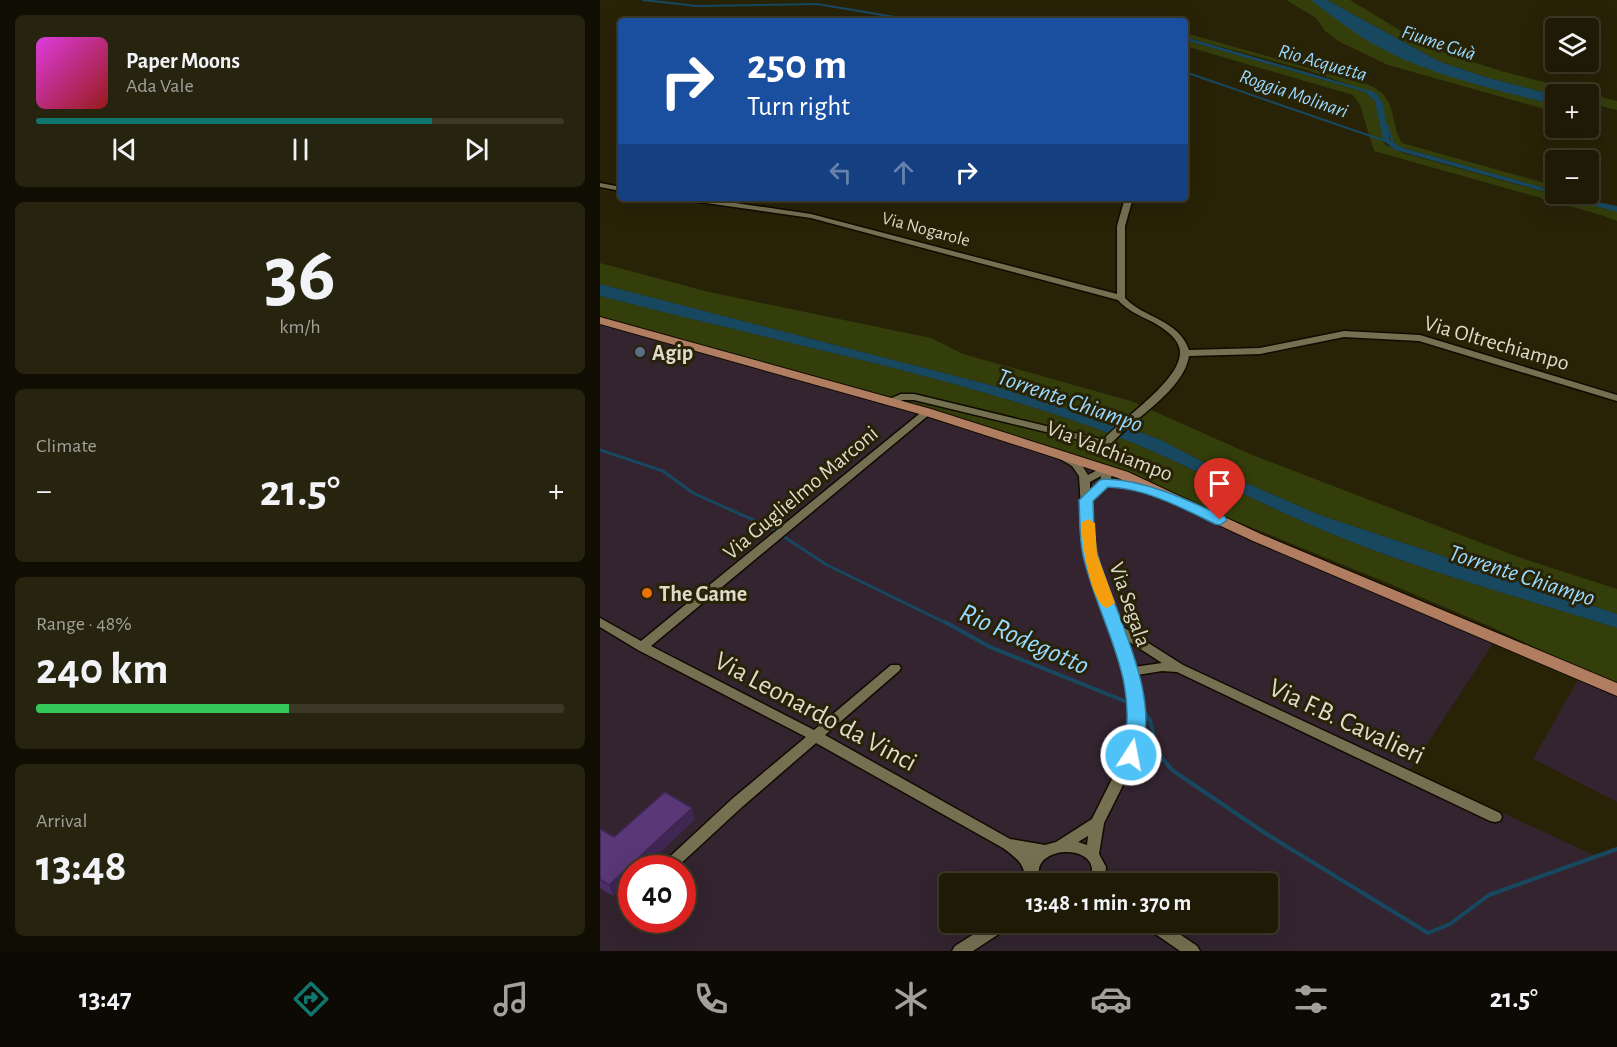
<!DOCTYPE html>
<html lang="en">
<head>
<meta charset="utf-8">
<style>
  body { margin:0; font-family:"Alegreya Sans",sans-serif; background:#26230f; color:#f1f3f6; height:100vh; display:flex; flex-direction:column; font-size:22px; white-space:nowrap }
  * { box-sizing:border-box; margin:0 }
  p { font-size:20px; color:#a1a19a }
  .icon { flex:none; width:33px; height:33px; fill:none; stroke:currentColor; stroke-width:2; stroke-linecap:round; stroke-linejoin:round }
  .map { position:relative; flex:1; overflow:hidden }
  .details { display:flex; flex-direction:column; gap:15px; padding:15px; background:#100e03; width:600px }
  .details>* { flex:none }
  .top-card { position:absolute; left:18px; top:18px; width:570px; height:183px; border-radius:6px; box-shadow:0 6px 24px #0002,0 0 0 2px #3c3827; background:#1a4fa0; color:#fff; overflow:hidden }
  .tools { position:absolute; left:945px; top:18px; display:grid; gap:12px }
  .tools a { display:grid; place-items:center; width:54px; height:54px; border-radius:6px; background:#1e1a05; box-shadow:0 6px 24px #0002,0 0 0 2px #3c3827; font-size:30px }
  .speed { position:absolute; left:18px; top:855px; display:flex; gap:12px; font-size:30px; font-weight:700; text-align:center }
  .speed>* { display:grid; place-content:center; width:78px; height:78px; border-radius:50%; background:#1e1a05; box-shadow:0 6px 24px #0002,0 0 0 2px #3c3827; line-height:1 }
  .speed .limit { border:9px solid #d22; background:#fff; color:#111 }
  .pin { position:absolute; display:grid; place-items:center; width:51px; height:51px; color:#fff; margin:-62px -26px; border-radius:50% 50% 50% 0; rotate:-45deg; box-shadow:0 0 6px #0007 }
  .pin .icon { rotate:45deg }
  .me { position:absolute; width:66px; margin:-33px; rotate:11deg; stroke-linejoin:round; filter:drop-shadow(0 0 4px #0008) }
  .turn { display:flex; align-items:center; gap:21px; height:126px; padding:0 30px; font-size:27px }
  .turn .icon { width:78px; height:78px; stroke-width:2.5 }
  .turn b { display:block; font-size:42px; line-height:51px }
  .lanes { display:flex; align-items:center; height:57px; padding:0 30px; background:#0003; justify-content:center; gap:30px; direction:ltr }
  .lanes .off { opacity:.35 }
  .big { font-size:45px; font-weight:700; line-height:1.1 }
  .details .tile { flex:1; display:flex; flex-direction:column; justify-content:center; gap:9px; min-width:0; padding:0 21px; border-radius:9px; background:#26230f }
  .details .dial { align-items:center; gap:0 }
  .dial b { font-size:78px; line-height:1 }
  .song { display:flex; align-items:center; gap:18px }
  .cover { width:72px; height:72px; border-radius:9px; background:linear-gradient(135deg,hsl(300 70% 55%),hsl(0 70% 35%)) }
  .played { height:6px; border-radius:3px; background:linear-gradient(90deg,#0f766e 75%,#3c3827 75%) }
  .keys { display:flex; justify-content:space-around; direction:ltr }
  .heat { display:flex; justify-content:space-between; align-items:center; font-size:33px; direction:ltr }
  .charge { height:9px; border-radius:4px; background:linear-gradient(90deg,#34c759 48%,#3c3827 0) }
  .trip { position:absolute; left:339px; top:873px; width:339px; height:60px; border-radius:6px; background:#1e1a05; box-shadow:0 6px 24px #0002,0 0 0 2px #3c3827; font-weight:700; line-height:60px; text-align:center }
  .dock { display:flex; height:96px; justify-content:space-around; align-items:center; background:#0c0a02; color:#a1a19a }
  .dock .icon { width:42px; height:42px }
  .dock .selected { color:#0f766e }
  .dock b { font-size:27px; color:#f1f3f6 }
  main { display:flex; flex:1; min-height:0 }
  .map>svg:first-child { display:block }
  .industrial { fill:#33242f; fill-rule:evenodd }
  .green { fill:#343e0b }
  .water { fill:#184860 }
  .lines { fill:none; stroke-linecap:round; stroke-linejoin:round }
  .stream-far2 { stroke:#184860; stroke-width:2 }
  .stream-far1 { stroke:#184860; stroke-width:3 }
  .stream { stroke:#184860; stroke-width:4 }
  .minor-casing { stroke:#110b00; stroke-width:3 }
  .major-casing { stroke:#110b00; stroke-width:2 }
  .minor { fill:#767052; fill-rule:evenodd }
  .major { fill:#b07d60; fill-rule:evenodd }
  .wall { fill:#4d2f66 }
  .shaded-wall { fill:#3f2653 }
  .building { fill:#5a3777; stroke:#3f2653; stroke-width:1.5 }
  .route { fill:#4fc3f7; stroke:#337fa1; stroke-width:1.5 }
  .slow { fill:#f59e0b }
  .service-dot { fill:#5c6f8a; stroke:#282207; stroke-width:2 }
  .food-dot { fill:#e8710a; stroke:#282207; stroke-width:2 }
  .labels { text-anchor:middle; stroke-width:6; stroke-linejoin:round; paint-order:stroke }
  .far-street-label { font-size:18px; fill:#dedbcb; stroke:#282207 }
  .far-water-label { font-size:20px; font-style:italic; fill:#99d9ff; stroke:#282207 }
  .street-label { font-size:22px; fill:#dedbcb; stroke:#282207 }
  .poi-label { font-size:22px; font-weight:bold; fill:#dedbcb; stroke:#282207; text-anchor:start }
  .water-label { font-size:24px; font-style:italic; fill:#99d9ff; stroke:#282207 }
  .near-street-label { font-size:27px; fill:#dedbcb; stroke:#282207 }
  .near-water-label { font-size:28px; font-style:italic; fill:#99d9ff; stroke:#282207 }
</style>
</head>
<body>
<main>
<section class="details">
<div class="tile">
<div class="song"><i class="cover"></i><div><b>Paper Moons</b><p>Ada Vale</p></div></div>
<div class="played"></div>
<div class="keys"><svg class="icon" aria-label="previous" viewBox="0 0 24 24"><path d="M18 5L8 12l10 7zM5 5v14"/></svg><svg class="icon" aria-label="pause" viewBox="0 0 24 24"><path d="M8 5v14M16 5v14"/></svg><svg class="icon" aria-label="next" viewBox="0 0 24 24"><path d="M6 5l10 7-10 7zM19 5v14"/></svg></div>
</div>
<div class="tile dial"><b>36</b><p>km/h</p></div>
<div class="tile"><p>Climate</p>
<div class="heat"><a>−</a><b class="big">21.5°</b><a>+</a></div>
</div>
<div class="tile"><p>Range · 48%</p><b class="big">240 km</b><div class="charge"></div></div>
<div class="tile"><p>Arrival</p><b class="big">13:48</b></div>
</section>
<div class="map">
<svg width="1017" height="951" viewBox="0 0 1017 951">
  <rect width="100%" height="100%" fill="#282207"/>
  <g class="industrial">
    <path d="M0,321L484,459L894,642L810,770L996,856L1017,848V951H0ZM32,868H82V920H32ZM350,884H668V922H350Z"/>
    <path d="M983,671L1017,685V802L933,759Z"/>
  </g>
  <g class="green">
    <path d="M686,0H711L764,38L807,60L876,84L955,105V112L788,65L738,41L724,30L716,18Z"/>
    <path d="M727,0H750L823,44L848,54L901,71L1017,101V110L989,103L988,94L955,95L885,77L838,61Z"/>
    <path d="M585,33L769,85C799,98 788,119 802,143L955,186V191L797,146C786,137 783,109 778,95L707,70L585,37Z"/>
    <path d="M585,40L765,92L775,101L784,144L803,153L1017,212V221L1001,215L774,151L760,105L753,95L585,46Z"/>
    <path d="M0,263L109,292L331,338L363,354L531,401L650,454L921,558L1017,589V614L717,514L626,474L561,440L529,428L394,386L0,284Z"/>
    <path d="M0,296C163,339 330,370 489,426C564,452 633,491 706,523C806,567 913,595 1017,628V685L889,626L790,584L484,459L0,321Z"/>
  </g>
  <g class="water">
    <path d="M711,0H727L838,61L885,77L955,95V105C891,88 821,74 763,38C745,26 728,13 711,0Z"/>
    <path d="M585,37L774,92L782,102L790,140L800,147L955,191L956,194L1017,206V212L795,150L783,140L775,101L765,92L585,40Z"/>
    <path d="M0,284L394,386L529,428L561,440L626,474L717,514L1017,614V628C913,595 806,567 706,523C633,491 564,452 489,426C330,370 163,339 0,296Z"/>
  </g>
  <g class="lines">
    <g class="stream-far2">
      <path d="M43,0L97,6L217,4L319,21"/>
      <path d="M585,72L785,141"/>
      <path d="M776,94L783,106"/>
      <path d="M788,127L793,143"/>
    </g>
    <path class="stream-far1" d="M0,450L63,471L93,493L169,527L227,565L348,624"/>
    <g class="stream">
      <path d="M345,622L390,647L532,704"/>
      <path d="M541,708L550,720L558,753L572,770L665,833L828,933L850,924L889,895L1017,849"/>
    </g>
    <defs>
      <g id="minor">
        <path d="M0,183L21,187V191L0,187Z"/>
        <path d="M81,198H101L211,214L517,294V226L525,198H533L525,226V298C545,319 578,319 589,350L660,348L744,331L820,335L1017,395V401L819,341L744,337L660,354L589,356C584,390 534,418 512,443L500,445L314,400H303L293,404H287L285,402L287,400L301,394H314L500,439L505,438C523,418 581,380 580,352C580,343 572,335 565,330C550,318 531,315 518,300L211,218L85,200Z"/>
        <path d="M327,409L332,412L330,414L51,646L214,730L291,665H299L301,668L299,671L225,735L410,839L445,845L456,842L492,819L524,755L529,733L531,709L524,672L484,554L479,476L472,466L460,459L465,456L480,462L488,475L503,467H511L512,469L511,480H524L558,491L559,493L554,496L523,486H508L491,501L496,554L520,625L583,665L900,813L902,817L900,821L895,822L890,821L577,672L562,671L537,675L543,709V733L538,755L504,823L499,854L506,867L504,884H490C490,879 492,873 492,869C490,846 443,847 439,869C438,873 440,879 440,884H426C425,864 418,859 403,848L216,743L142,807L76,868H60L62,864L132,799L206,737L38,650L0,627V618L41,641L324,410ZM501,476L500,482L490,490V482ZM525,639L562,663L534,667ZM488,836L487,845L478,842Z"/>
        <path d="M393,922H413L411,926L373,951H352L355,946Z"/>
        <path d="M542,922H562L597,946L600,951H580L544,926Z"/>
      </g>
      <path id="major" d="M0,317L331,409L528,472L663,535L1017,683V696L653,541L518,478L323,415L0,324Z"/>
    </defs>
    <use href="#minor" class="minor-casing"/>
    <use href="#major" class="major-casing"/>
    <use href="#minor" class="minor"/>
    <use href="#major" class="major"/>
  </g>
  <path class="wall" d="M95,819L13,896L0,888V829L14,837Z"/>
  <path class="shaded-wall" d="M92,808L95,819L42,868H32V878L13,896L9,885Z"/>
  <path class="building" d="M65,792L92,808L9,885L0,879V829L14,837Z"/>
  <path class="route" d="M505,479C546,480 588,500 625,517L627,520L620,525L615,524C582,508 545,488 508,487L493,501C494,518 493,539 498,556C513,610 567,705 537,759L531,761L525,759L522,755C542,679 499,625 483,555C479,537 480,517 479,500L500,480Z"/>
  <path class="slow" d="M488,519L495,523L497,554L515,603L507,608C490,603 482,541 481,523Z"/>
  <circle class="service-dot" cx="40" cy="352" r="6"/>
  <circle class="food-dot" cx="47" cy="593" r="6"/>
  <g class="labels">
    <g class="far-street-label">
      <text transform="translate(326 229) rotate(15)" y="6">Via Nogarole</text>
    </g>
    <g class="far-water-label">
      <text transform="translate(839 42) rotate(18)" y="7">Fiume Guà</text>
      <text transform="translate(723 62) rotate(16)" y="7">Rio Acquetta</text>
      <text transform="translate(694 93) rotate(19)" y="7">Roggia Molinari</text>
    </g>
    <g class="street-label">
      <text transform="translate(897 342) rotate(16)" y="8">Via Oltrechiampo</text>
      <text transform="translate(510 450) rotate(21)" y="8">Via Valchiampo</text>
      <text transform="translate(200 492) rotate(-40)" y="8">Via Guglielmo Marconi</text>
      <text transform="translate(531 604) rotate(71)" y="8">Via Segala</text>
    </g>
    <g class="poi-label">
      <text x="52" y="360">Agip</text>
      <text x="59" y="601">The Game</text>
    </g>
    <g class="water-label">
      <text transform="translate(470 400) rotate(19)" y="8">Torrente Chiampo</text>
      <text transform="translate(922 575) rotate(18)" y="8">Torrente Chiampo</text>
    </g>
    <g class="near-street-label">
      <text transform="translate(216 711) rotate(28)" y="9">Via Leonardo da Vinci</text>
      <text transform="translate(747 721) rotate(25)" y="9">Via F.B. Cavalieri</text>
    </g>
    <g class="near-water-label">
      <text transform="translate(425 638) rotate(24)" y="10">Rio Rodegotto</text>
    </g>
  </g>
</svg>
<div class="tools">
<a><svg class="icon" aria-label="layers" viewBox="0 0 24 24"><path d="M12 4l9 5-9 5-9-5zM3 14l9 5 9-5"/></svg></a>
<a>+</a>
<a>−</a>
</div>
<div class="speed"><div class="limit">40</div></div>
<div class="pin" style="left:620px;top:520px;background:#d93025"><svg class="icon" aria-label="arrive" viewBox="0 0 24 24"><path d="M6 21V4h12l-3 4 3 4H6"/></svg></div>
<svg class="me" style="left:531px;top:755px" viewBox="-20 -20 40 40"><circle r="17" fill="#4fc3f7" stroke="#fff" stroke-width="3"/><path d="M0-11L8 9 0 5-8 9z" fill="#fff"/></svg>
<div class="trip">13:48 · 1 min · 370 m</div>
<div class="top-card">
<div class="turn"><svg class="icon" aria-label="right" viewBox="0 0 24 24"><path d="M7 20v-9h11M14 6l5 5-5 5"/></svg><div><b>250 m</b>Turn right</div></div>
<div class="lanes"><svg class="icon off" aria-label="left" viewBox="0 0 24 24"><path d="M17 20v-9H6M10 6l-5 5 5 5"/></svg><svg class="icon off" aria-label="ahead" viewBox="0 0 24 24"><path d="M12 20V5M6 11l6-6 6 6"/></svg><svg class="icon" aria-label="right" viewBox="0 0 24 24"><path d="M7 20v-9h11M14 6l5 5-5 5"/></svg></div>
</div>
</div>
</main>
<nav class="dock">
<b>13:47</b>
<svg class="icon selected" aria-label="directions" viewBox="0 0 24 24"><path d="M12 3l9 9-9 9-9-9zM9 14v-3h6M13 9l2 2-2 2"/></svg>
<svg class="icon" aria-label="music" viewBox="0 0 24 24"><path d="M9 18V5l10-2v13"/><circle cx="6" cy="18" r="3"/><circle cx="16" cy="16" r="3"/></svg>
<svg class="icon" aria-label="phone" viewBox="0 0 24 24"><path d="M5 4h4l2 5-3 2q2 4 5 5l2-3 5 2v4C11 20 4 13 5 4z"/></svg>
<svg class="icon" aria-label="climate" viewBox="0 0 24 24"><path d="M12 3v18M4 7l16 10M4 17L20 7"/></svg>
<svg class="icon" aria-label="car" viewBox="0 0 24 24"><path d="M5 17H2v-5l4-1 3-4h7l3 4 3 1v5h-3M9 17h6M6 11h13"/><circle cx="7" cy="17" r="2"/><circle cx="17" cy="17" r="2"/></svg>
<svg class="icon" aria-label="filters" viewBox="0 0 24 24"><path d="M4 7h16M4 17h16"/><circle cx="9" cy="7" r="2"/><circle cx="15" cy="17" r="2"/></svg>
<b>21.5°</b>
</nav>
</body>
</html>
